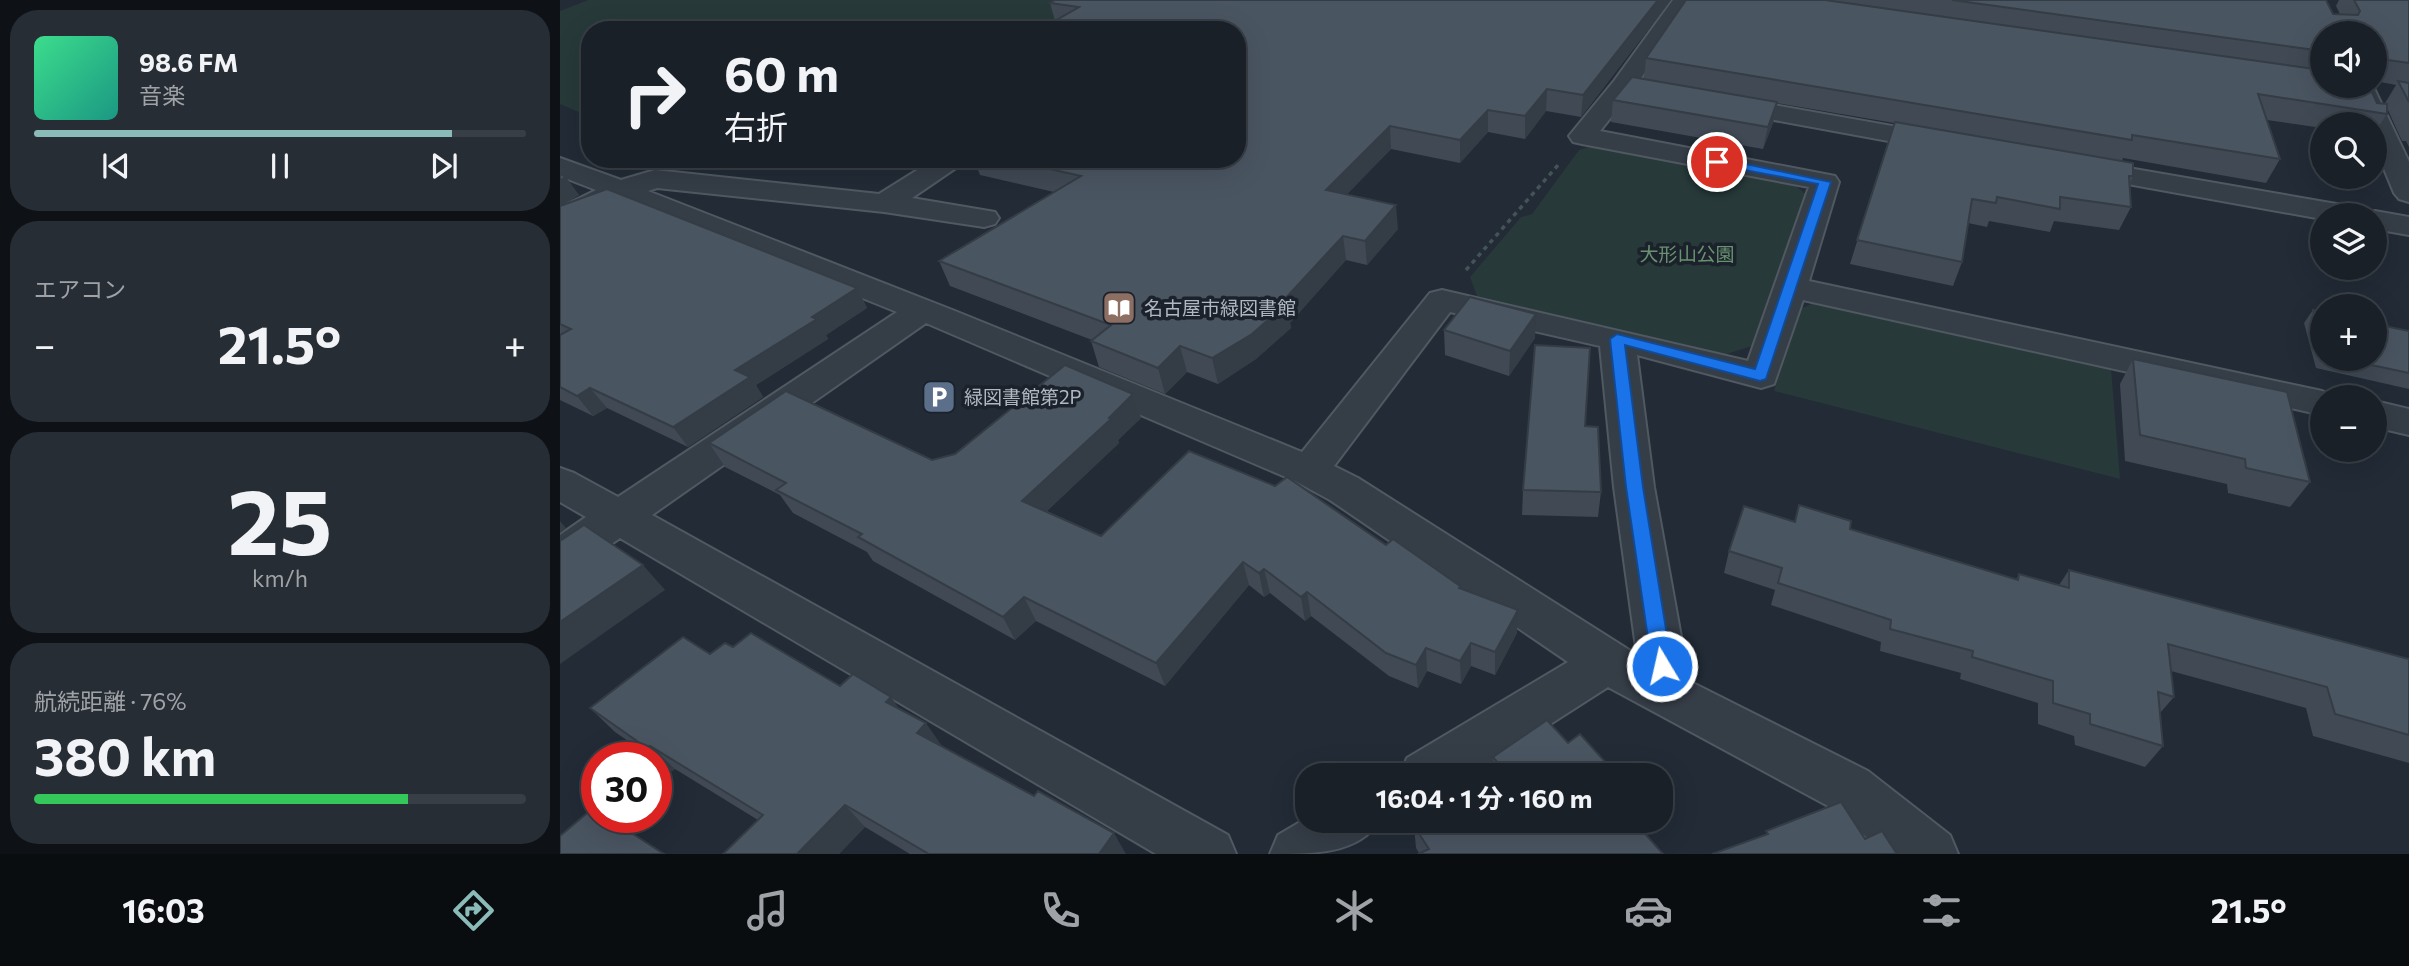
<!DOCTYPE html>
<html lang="ja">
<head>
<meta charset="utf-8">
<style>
  body { margin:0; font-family:Commissioner,"Noto Sans JP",sans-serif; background:#272d34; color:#f1f3f6; height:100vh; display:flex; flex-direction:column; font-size:26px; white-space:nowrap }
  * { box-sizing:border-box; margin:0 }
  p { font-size:23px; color:#9fa3a8 }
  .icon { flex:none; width:38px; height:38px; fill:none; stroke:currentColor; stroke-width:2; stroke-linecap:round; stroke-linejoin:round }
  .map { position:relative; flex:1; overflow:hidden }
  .drawer { display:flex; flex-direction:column; gap:10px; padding:10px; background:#0e1216; width:560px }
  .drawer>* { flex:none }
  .hud { position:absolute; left:21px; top:21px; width:665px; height:147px; border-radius:28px; box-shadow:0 7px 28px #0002,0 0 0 2px #383e45; background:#1a2028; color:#f1f3f6; overflow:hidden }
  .buttons { position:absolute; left:1750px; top:21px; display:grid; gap:14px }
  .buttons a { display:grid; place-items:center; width:77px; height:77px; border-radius:50%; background:#1a2028; box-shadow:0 7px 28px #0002,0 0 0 2px #383e45; font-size:35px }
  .speed { position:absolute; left:21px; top:742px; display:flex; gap:14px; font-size:35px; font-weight:700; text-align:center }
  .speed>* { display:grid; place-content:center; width:91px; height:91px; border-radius:50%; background:#1a2028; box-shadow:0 7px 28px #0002,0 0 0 2px #383e45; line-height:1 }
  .speed .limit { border:10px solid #d22; background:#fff; color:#111 }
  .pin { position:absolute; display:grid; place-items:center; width:60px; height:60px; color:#fff; margin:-30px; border:4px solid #fff; border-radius:50%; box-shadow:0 2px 7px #0007 }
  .me { position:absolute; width:77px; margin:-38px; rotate:351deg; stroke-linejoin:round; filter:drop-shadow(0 0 5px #0008) }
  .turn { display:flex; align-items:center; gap:24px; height:147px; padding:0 28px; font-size:32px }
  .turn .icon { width:91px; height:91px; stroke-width:2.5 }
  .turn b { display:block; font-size:49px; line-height:60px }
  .big { font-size:52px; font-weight:700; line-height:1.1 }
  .drawer .card { flex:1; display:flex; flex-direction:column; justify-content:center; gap:10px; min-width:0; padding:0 24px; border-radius:28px; background:#272d34 }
  .drawer .dial { align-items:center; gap:0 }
  .dial b { font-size:91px; line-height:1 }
  .song { display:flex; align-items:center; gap:21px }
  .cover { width:84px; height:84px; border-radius:10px; background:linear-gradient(135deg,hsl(150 70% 55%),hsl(170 70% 35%)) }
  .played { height:7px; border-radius:4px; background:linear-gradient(90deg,#8bbbb9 85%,#383e45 85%) }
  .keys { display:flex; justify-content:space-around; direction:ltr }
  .heat { display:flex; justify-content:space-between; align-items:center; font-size:38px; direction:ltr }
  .charge { height:10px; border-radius:5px; background:linear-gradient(90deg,#34c759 76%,#383e45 0) }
  .trip { position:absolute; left:735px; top:763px; width:378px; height:70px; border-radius:28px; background:#1a2028; box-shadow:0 7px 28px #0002,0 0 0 2px #383e45; font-weight:700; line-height:70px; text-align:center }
  .tab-bar { display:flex; height:112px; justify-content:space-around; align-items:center; background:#0a0d10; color:#9fa3a8 }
  .tab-bar .icon { width:49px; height:49px }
  .tab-bar .current { color:#8bbbb9 }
  .tab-bar b { font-size:32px; color:#f1f3f6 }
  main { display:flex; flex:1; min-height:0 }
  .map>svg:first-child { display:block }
  .green { fill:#273939 }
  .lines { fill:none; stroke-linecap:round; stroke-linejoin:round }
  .minor-casing { stroke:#505861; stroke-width:4 }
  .path { stroke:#435457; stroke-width:3.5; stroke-dasharray:4.5 4.5; stroke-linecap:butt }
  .minor { fill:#353d47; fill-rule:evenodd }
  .wall { fill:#404954; fill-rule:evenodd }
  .shaded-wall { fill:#343c45 }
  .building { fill:#4a5562; stroke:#343c45; stroke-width:2 }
  .route { fill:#1a73e8; stroke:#114b97; stroke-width:2 }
  .labels { text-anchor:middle; stroke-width:7; stroke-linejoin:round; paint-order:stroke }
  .park-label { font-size:19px; fill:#699271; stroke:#1b222b }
  .poi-label { font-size:19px; fill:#b0b8c3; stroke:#1b222b; text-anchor:start }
</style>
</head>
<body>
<main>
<section class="drawer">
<div class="card">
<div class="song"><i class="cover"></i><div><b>98.6 FM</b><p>音楽</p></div></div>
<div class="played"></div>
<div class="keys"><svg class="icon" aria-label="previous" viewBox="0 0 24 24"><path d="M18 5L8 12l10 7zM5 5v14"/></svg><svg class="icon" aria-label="pause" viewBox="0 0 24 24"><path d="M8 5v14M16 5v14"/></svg><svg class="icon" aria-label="next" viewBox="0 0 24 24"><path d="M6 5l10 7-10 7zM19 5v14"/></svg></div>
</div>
<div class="card"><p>エアコン</p>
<div class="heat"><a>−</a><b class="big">21.5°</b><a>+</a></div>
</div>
<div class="card dial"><b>25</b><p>km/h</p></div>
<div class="card"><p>航続距離 · 76%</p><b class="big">380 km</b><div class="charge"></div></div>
</section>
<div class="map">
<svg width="1849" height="854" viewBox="0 0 1849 854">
  <rect width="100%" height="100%" fill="#222b36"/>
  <g class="green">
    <path d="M28,0H528L477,30H30V117L0,104V11Z"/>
    <path d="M1035,145L1232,183L1246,194L1192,346L1164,355L917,296L910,277L961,217L972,214L1019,150Z"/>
    <path d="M1256,302L1551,368L1560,479L1214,391L1240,309Z"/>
  </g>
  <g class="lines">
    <defs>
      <g id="minor">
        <path d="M1113,0H1135L1072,91L1040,131L1275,176L1279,182L1249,281L1762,391L1777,397H1762V415L1243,300L1214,384L1201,388L1077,355L1094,487L1129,681L1308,771L1390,835L1398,854H1327L1270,807L1048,687L911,775H840L847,758L1008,662L770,500L735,481L366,323L92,515L668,835L676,854H596L60,538L15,569L0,574V535L26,517L0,502V468L14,473L58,497L337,312L61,201L0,228V208L36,190L0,176V158L61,180L95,170L319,194L375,159H409L352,198L435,212L439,218L435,224L424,227L324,212L97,188L88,191L395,311L742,452L870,293L882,290L1188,361L1249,187L1022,144L1013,142L1009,136L1054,81ZM890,312L1040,346L1054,487L1077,655L798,478L774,466Z"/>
        <path d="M1789,86H1813L1849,162V202L1839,199L1834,193L1815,147V124H1805Z"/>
        <path d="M1163,96L1383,135L1393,137L1397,143L1393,149L1383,151L1154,109L1150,104L1154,99Z"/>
        <path d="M1522,160L1788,206L1799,209L1803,215H1762V219L1512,174L1508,168L1512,162Z"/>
        <path d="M1815,211L1849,217V235L1815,229V215H1803Z"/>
        <path d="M1815,401L1849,409V435L1815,427Z"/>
        <path d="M747,818V821H819C799,854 753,854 710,854L718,835Z"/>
      </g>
    </defs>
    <use href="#minor" class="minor-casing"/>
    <path class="path" d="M906,270L999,164"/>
    <use href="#minor" class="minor"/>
  </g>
  <g class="wall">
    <path d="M495,0H1111L1021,117L986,111L965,139L928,132L900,163L831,149L787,194L838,229L807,265L786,260L730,323L731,328L696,359L658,384L627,372L605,394L539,367L531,341L532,340L390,286L379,261L494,192L420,175L414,159H677L495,21L490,3Z"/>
    <path d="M1126,0H1766L1773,14H1780L1776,6L1779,0H1849V147L1846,141H1842L1827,108V114L1815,132V124H1762V128L1707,120L1720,159L1706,183L1563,158L1562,161L1573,176L1570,184L1571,207L1559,230L1494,221L1490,232L1429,221L1427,227L1408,223L1402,262L1393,286L1290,264L1334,123L1217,103L1213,123L1203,149L1051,122L1053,100L1084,79L1086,58ZM1762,33H1815V81L1836,85L1825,103H1817L1762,86Z"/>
    <path d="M0,174L19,195L3,205L297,288L307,308L266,335L268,339L196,385L203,397L128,447L47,408L33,416L0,400Z"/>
    <path d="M1753,310L1762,312V359H1815L1849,331V389L1756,368L1744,323Z"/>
    <path d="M884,330L975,338L949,376L885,355Z"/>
    <path d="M1573,359L1750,482L1730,507L1668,493L1667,484L1565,461L1560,384Z"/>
    <path d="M573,394L581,418L558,440L559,443L487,511L541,536L826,545L900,586V589L957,633L935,675L911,666L901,684L867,671L858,688L829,676L751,616L745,621L710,593L704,597L689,585L605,686L476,621L455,640L313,561L307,552L233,513L220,495L165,467L149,443L372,460L395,454Z"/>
    <path d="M1025,426L1041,492L1038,517L962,515L963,490Z"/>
    <path d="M1234,522L1290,529L1456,580L1459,574L1499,585L1509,570L1849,659V763L1753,736L1746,708L1611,671L1614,697L1600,713L1603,746L1585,767L1515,745L1514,736L1478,724V703L1400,679L1401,673L1320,651L1321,642L1211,605L1215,590L1164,573L1169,551Z"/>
    <path d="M173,647L280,686L331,697L338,708L382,746L566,854H350L305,827L279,854H163L198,820L115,769L112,771L96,760V758H93L55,732L30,708L150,654Z"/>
    <path d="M1008,743L932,775L933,757Z"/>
    <path d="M854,826L1103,854L859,853L856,848Z"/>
  </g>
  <g class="shaded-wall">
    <path d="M1098,0H1111L1021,117L1023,95Z"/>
    <path d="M987,89L986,111L965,139V116Z"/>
    <path d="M1217,102L1213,123L1203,149L1208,127Z"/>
    <path d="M928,110V132L900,163V140Z"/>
    <path d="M830,126L831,149L768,214L766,190Z"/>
    <path d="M6,177L19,195L0,206V180Z"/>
    <path d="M836,205L838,229L807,265L805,241Z"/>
    <path d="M783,236L786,260L730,323L731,328L696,359L658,384L652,358L723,301Z"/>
    <path d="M297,288L307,308L266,335L268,339L196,385L203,397L128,447L113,427L175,370L252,317Z"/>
    <path d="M976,314L975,338L949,376L950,351Z"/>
    <path d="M620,346L627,372L605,394L598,368Z"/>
    <path d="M30,388L47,408L33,416L17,396Z"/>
    <path d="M573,394L581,418L558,440L559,443L473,524L462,501Z"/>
    <path d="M0,521L6,528L0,533Z"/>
    <path d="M683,562L689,585L605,686L596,663Z"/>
    <path d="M83,565L105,590L0,664V622Z"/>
    <path d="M704,569L710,593L704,597L699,573Z"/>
    <path d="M747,592L751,616L745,621L741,597Z"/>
    <path d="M464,597L476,621L455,640L443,617Z"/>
    <path d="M958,610L957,633L935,675V652Z"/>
    <path d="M911,643V666L901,684L900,661Z"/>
    <path d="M866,648L867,671L858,688L856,665Z"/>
    <path d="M331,697L348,721L326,702Z"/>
    <path d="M366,723L382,746L357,733Z"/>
    <path d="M90,746L115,769L112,771L87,748Z"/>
    <path d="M285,805L305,827L279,854H237Z"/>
    <path d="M554,833L566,854H539Z"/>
  </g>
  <g class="building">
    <path d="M495,0H1098L1023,95L987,89L965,116L928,110L900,140L830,126L766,190L836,205L805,241L783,236L723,301L727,303L692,334L652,358L620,346L598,368L531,341L551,325L379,261L521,176L445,159H677V30H479L519,7L490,3Z"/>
    <path d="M1126,0H1265L1762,70V86H1809L1817,103L1827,104V114L1698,94L1720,159L1572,135V140L1086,58Z"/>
    <path d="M1392,0H1766L1773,14L1798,15L1800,11L1794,0H1849V63L1828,60H1815V33H1762V51Z"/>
    <path d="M1072,77L1217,102L1208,127L1053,100Z"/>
    <path d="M1838,81L1849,83V102Z"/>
    <path d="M1335,122L1573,163V176H1569L1571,207L1500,197V209L1437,197L1436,203L1412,199L1402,262L1297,240Z"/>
    <path d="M0,174L6,177L0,180Z"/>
    <path d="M47,189L297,288L252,317L257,319L175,370L190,377L113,427L30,388L17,396L0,387V335L11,329L0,324V206Z"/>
    <path d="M910,297L976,314L950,351L884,330Z"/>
    <path d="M1753,310L1762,312V345Z"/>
    <path d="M1815,324L1849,331V373L1783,359H1815Z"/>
    <path d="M975,345L1030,348L1025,426L1038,427L1041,492L963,490Z"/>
    <path d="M1573,359L1727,392L1750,482L1686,468L1685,459L1580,435Z"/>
    <path d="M505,365L573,394L549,418L551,419L462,501L541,536L629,451L715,486L727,477L826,545L833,539L900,586L899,588L958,610L935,652L911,643L900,661L866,648L856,665L826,653L747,592L741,597L704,569L699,573L683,562L596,663L464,597L443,617L298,537L302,534L216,490L226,483L149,443L226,391L372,460L395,454Z"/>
    <path d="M1239,505L1291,521L1290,529L1458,580L1459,574L1509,588V570L1849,659V735L1775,714L1767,687L1608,644L1614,697L1598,692L1603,746L1530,724V714L1493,703V681L1412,657L1413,651L1330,629L1331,620L1218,583L1222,568L1169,551L1184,506L1235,522Z"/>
    <path d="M24,525L83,565L0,622V541Z"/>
    <path d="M191,633L280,686L293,674L331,697L326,702L366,723L357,733L474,796L478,791L554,833L539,854H369L285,805L237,854H163L203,815L90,746L87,748L30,708L123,637L150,654L165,643L173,647Z"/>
    <path d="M987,720L1008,743L1020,734L1057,775H933L943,769L933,757Z"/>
    <path d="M1281,802L1305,839L1322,831L1337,854H1152L1208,834L1206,831Z"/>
    <path d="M33,808L37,810V817H47L104,854H0V836Z"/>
    <path d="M862,821H1074L1103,854H858L869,849L854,826Z"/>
  </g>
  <path class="route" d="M1157,158L1271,182L1206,379L1200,381L1065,345L1083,487L1112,666L1109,672L1102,674L1095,672L1092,666L1066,487L1050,339L1057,334L1195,369L1258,184L1153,164L1151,162Z"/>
  <defs>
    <symbol id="library-square" viewBox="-11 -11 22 22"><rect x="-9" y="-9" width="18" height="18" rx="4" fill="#8d6e63" stroke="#1b222b"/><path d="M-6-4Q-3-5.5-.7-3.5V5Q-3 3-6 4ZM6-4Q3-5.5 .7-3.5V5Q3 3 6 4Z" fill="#fff"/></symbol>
    <symbol id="parking-square" viewBox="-11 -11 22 22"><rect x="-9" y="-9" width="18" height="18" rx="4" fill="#5c6f8a" stroke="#1b222b"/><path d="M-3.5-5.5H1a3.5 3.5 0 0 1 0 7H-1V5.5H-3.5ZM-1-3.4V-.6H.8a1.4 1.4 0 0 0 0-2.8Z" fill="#fff"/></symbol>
  </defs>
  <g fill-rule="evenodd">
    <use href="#library-square" x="540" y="289" width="38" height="38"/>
    <use href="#parking-square" x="360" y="378" width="38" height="38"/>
  </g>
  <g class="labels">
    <g class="park-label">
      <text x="1127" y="261">大形山公園</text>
    </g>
    <g class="poi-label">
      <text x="584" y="315">名古屋市緑図書館</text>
      <text x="404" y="404">緑図書館第2P</text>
    </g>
  </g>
</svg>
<div class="buttons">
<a><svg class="icon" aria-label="sound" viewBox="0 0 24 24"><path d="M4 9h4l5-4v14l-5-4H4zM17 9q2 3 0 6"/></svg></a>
<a><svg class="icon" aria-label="search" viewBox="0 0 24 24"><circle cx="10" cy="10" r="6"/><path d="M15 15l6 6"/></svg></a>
<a><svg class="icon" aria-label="layers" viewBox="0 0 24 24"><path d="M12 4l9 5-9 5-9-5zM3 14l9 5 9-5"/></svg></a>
<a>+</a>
<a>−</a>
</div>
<div class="speed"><div class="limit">30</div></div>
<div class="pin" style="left:1157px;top:162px;background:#d93025"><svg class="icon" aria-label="arrive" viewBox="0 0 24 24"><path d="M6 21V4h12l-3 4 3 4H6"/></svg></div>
<svg class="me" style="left:1102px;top:666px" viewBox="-20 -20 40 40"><circle r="17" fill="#1a73e8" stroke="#fff" stroke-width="3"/><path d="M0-11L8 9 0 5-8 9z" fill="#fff"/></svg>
<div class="trip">16:04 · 1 分 · 160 m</div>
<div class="hud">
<div class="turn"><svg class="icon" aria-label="right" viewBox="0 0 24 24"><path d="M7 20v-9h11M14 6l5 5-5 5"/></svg><div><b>60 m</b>右折</div></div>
</div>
</div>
</main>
<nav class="tab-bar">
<b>16:03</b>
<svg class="icon current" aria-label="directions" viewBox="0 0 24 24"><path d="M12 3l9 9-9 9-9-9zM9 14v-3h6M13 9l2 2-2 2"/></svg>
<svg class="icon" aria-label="music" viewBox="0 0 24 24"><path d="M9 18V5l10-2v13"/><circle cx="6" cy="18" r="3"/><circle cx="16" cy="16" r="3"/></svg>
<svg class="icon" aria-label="phone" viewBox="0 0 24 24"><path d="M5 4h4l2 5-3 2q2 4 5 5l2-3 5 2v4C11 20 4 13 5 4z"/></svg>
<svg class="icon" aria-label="climate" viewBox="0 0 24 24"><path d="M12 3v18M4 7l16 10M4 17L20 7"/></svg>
<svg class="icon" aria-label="car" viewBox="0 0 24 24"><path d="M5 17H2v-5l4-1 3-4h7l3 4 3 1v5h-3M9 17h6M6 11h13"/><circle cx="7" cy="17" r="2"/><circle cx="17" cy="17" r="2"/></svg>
<svg class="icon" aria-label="filters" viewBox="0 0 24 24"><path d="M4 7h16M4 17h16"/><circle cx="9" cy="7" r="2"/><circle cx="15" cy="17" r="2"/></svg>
<b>21.5°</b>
</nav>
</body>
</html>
